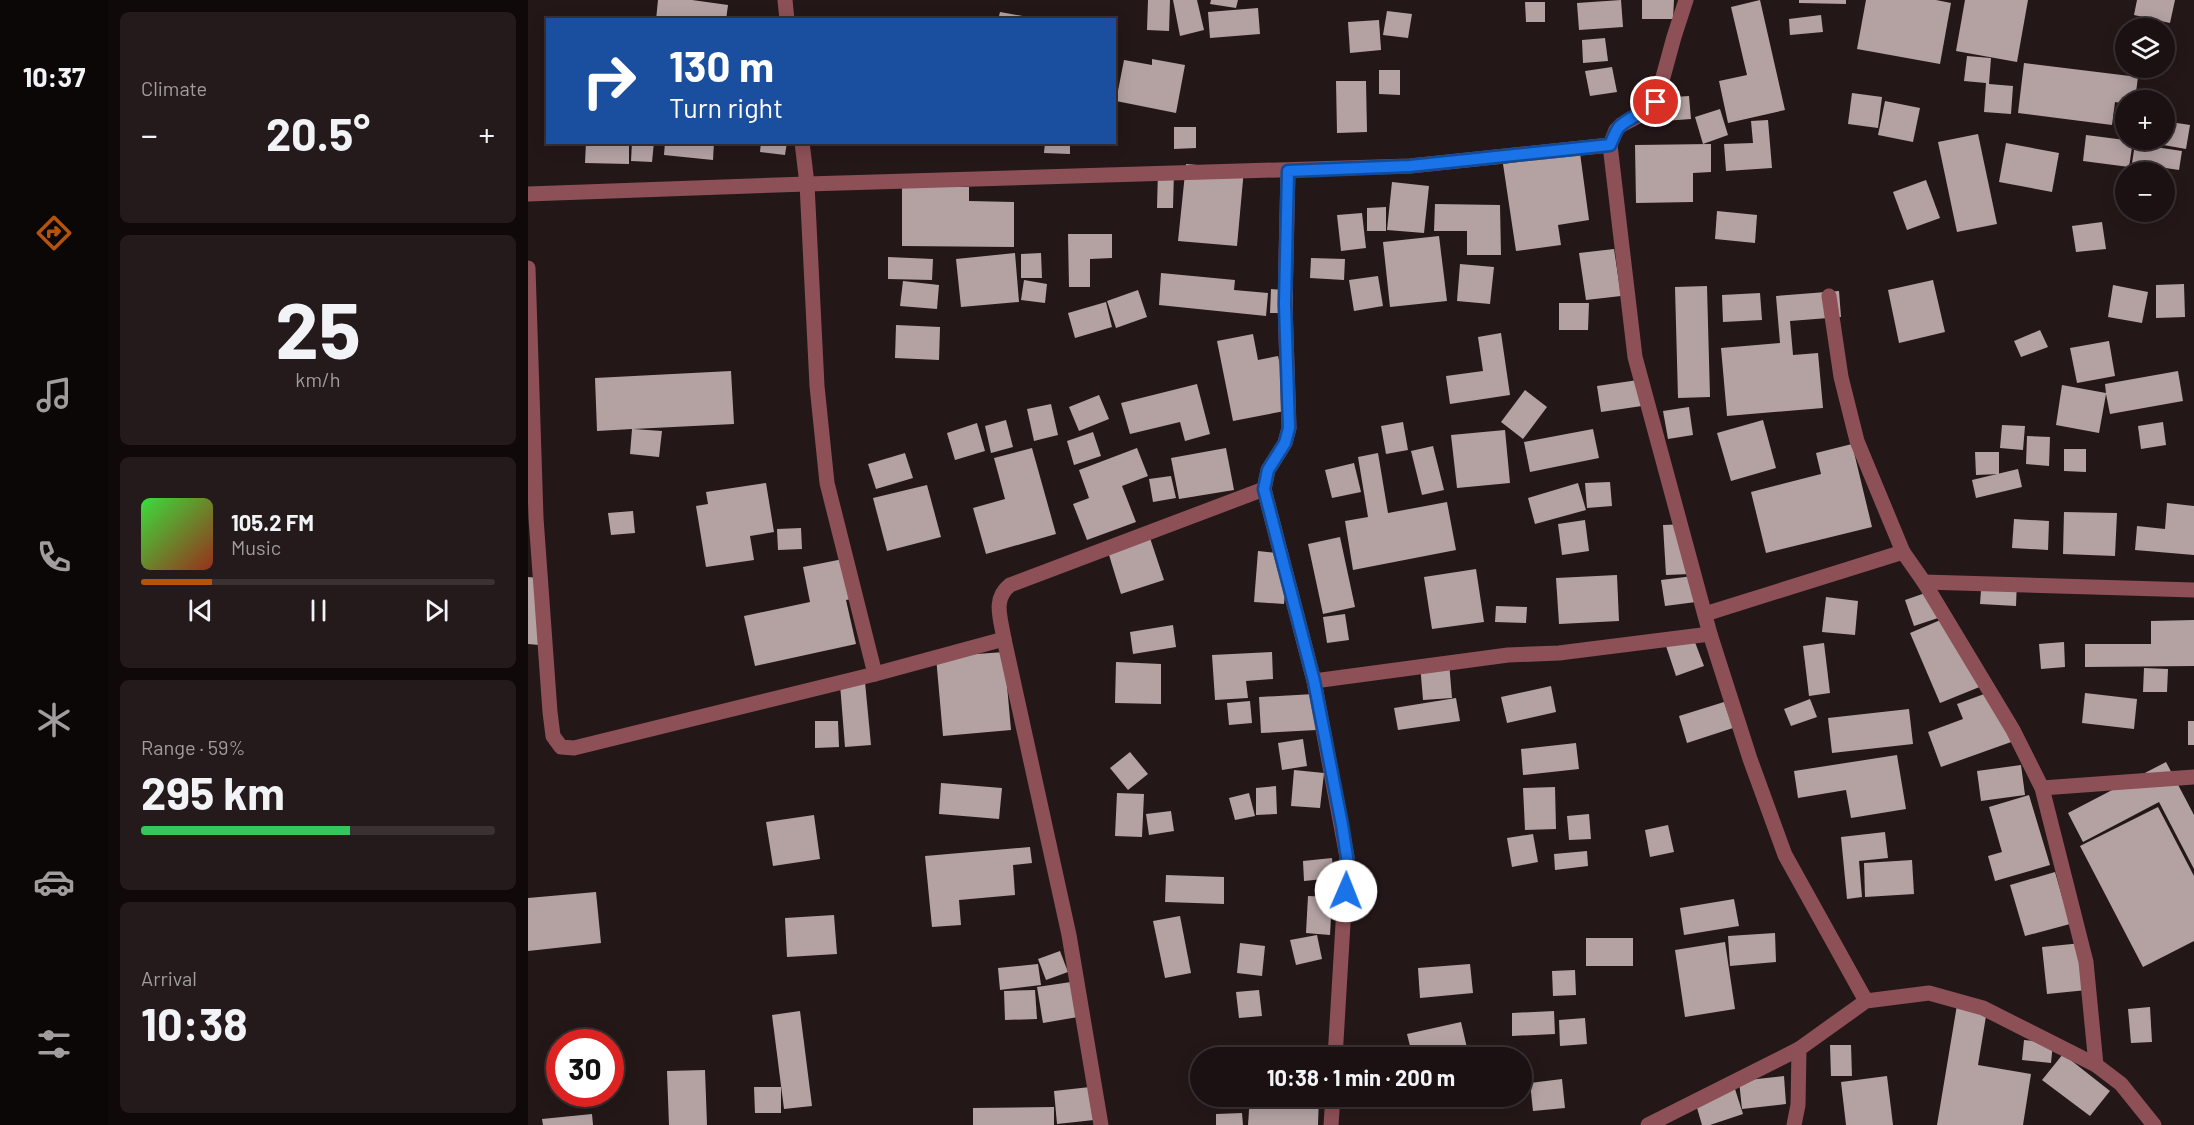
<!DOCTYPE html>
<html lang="en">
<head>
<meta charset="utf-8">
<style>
  body { margin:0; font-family:Barlow,sans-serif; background:#241a1b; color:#f1f3f6; height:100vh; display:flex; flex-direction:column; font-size:22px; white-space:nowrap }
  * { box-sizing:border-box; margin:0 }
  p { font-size:20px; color:#a09d9f }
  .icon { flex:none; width:33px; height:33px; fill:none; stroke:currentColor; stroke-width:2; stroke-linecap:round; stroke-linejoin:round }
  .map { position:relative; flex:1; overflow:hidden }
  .sheet { display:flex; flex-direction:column; gap:12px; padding:12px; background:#0f090a; width:420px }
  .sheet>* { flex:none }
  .top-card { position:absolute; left:18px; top:18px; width:570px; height:126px; border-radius:0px; box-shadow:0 3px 15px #0003,0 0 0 2px #393132; background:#1a4fa0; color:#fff; overflow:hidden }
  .buttons { position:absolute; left:1587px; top:18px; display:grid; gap:12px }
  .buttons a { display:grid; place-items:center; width:60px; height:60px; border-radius:50%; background:#1b1112; box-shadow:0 3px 15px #0003,0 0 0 2px #393132; font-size:30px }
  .speed { position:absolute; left:18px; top:1029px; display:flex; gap:12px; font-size:30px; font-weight:700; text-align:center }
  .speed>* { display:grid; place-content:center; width:78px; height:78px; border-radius:50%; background:#1b1112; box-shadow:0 3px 15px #0003,0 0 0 2px #393132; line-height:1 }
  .speed .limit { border:9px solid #d22; background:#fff; color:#111 }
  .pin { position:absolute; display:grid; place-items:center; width:51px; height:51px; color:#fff; margin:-26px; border:3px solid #fff; border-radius:50%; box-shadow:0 2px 6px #0007 }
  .me { position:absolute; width:66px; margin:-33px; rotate:1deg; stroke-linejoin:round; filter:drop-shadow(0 0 4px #0008) }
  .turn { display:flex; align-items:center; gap:21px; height:126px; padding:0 24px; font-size:27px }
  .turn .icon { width:78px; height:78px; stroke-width:2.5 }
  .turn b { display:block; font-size:42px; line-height:51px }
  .big { font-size:45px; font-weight:700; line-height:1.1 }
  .sheet .tile { flex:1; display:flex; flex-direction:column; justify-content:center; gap:9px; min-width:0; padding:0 21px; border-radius:9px; background:#241a1b }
  .sheet .dial { align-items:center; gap:0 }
  .dial b { font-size:78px; line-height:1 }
  .song { display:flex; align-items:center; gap:18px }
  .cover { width:72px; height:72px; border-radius:9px; background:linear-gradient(135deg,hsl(120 70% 55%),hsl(10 70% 35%)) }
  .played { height:6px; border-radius:3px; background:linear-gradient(90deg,#b45309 20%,#393132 20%) }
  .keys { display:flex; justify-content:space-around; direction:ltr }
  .heat { display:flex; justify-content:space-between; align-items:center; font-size:33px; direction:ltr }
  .charge { height:9px; border-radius:4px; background:linear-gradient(90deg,#34c759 59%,#393132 0) }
  .trip { position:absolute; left:662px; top:1047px; width:342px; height:60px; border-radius:30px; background:#1b1112; box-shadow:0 3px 15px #0003,0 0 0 2px #393132; font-weight:700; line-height:60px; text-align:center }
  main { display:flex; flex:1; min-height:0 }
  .tab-bar { display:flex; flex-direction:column; width:108px; justify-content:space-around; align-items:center; background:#0b0707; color:#a09d9f }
  .tab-bar .icon { width:42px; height:42px }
  .tab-bar .active { color:#b45309 }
  .tab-bar b { font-size:27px; color:#f1f3f6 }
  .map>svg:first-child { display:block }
  .building { fill:#b4a2a3 }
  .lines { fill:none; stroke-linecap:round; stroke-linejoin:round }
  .minor { stroke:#8d5057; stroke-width:15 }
  .route-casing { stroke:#114b97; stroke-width:15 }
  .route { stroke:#1a73e8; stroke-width:10 }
</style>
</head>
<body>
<main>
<nav class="tab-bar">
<b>10:37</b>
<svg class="icon active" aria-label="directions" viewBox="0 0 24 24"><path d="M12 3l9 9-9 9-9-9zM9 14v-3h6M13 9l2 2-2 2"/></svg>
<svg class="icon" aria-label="music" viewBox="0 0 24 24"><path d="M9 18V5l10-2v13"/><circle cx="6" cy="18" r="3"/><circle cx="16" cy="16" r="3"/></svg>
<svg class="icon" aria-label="phone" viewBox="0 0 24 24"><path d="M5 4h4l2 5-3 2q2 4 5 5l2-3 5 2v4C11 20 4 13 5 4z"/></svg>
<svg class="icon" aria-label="climate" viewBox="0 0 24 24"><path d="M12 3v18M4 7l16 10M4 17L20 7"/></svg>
<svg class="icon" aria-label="car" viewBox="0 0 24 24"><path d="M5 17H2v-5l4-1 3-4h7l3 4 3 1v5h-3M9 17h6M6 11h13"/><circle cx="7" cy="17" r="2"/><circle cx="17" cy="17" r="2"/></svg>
<svg class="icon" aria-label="filters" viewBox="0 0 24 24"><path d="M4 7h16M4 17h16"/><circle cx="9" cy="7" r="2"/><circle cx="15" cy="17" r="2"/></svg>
</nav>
<section class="sheet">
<div class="tile"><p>Climate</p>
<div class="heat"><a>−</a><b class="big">20.5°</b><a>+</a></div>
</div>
<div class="tile dial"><b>25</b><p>km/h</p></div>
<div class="tile">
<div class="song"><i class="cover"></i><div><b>105.2 FM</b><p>Music</p></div></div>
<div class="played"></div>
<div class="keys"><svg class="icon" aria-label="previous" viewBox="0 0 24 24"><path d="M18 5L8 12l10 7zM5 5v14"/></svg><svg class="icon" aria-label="pause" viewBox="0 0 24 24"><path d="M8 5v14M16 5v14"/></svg><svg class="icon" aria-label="next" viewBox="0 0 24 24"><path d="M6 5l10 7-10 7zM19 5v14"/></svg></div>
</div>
<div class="tile"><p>Range · 59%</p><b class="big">295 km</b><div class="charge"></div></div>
<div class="tile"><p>Arrival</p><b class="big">10:38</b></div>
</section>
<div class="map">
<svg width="1666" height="1125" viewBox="0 0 1666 1125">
  <rect width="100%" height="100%" fill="#241718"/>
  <g class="building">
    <path d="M130,0H164L200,5L198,20H128Z"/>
    <path d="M620,0H642L641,31L619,30Z"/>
    <path d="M645,0H669L676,30L652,36Z"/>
    <path d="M683,0H710L708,8L682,4Z"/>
    <path d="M1093,0L1095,27L1051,30L1049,3Z"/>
    <path d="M1114,0H1146L1145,19H1114Z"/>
    <path d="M1232,0L1257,110L1200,123L1191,81L1219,75L1203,7Z"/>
    <path d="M1271,0H1318V4L1271,3Z"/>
    <path d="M1338,0H1408L1423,3L1412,64L1329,49Z"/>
    <path d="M1437,0H1500L1489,62L1428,51Z"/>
    <path d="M1609,0H1647L1642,23L1606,15Z"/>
    <path d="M997,2H1017V22H998Z"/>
    <path d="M730,8L732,34L682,38L680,12Z"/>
    <path d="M859,11L884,14L880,38L855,35Z"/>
    <path d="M472,12L500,17L499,20H470Z"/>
    <path d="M1293,15L1295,32L1262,35L1261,19Z"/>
    <path d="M851,20L853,50L822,53L820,22Z"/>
    <path d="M1077,38L1080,61L1055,63L1054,40Z"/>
    <path d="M1439,56L1463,58L1461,84L1485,86L1483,114L1456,112L1458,83L1436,81Z"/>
    <path d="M624,59L657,65L648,113L588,101L596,60L624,65Z"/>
    <path d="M1496,63L1610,77L1607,100H1598V104L1587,102L1584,125L1490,113Z"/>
    <path d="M1084,67L1089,92L1062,96L1057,71Z"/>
    <path d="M851,70H872V95L851,94Z"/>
    <path d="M808,81H838L839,132L809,133Z"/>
    <path d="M1324,93L1354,97L1350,128L1320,124Z"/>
    <path d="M1161,96L1163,119L1136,121L1133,98Z"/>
    <path d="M1357,101L1392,108L1385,142L1350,135Z"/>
    <path d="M1192,109L1200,135L1175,144L1167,117Z"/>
    <path d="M1240,120L1244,168L1198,171L1196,144L1225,143L1223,121Z"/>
    <path d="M1636,121L1662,125L1658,149L1613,141L1636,140Z"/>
    <path d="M646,127H668V148L646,149Z"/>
    <path d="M1450,134L1469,224L1429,232L1410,142Z"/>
    <path d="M1558,135L1605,141L1601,167L1555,161Z"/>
    <path d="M58,142H101V164L57,163Z"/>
    <path d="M104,142H126L124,162L103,161Z"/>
    <path d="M137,142H186L185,160L136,155Z"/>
    <path d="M233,142H259L257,155L232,152Z"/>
    <path d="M517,142H542V154L516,153Z"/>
    <path d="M1478,143L1531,153L1524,192L1471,182Z"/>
    <path d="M1183,144V172L1165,173V202L1108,203L1107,145Z"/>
    <path d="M1607,144L1654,151L1651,170L1604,163Z"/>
    <path d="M1052,153L1061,220L1030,225L1033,245L988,251L975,164Z"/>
    <path d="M658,164L716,169L709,246L650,241Z"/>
    <path d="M630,170L646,171L645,208H629Z"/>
    <path d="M1398,180L1412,218L1379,230L1365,192Z"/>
    <path d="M864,182L901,186L896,233L859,230Z"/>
    <path d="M374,187H441V201L486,202V247L374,246Z"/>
    <path d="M907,204L972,205L973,255H939V231H906Z"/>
    <path d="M858,207V231H839V208Z"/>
    <path d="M1189,211L1229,215L1227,243L1187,239Z"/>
    <path d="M834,213L838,248L813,251L809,215Z"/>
    <path d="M1574,222L1578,249L1548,252L1544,226Z"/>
    <path d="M540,234H584V258L562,259V287H541Z"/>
    <path d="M911,236L919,301L862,307L855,242Z"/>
    <path d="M1086,249L1093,296L1058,300L1051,253Z"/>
    <path d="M487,253L491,302L433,307L428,259Z"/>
    <path d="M513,253L514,278H493V254Z"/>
    <path d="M360,257L405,259L404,280L360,279Z"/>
    <path d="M783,258L817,259L816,280L782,278Z"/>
    <path d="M932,264L966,267L962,304L929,301Z"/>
    <path d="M633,273L707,280L706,290L740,293L738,316L631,305Z"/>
    <path d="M850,276L855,306L826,311L821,280Z"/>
    <path d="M496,280L519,284L517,303L493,300Z"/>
    <path d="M1405,280L1417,332L1371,343L1360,290Z"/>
    <path d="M375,281L411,285L409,309L372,306Z"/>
    <path d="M1656,284L1657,317L1628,318V285Z"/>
    <path d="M1585,285L1620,292L1614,323L1580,317Z"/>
    <path d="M1179,286L1182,397L1150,398L1147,287Z"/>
    <path d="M743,289L765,291L764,313H742Z"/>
    <path d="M610,290L619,317L588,328L579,301Z"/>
    <path d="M1311,291L1313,317L1262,321L1265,355L1290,353L1295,408L1199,416L1193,348L1252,343L1248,296Z"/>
    <path d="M1232,293L1234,320L1195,322L1194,295Z"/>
    <path d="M578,302L584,327L547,338L540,313Z"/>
    <path d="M1031,303H1061L1060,330H1031Z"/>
    <path d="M368,325L412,327L411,360L367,358Z"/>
    <path d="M1512,330L1520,347L1493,357L1486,341Z"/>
    <path d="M973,333L982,395L922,404L918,376L955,371L950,337Z"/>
    <path d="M725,334L730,360L750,356L762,410L705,421L689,341Z"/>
    <path d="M1581,341L1587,376L1549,383L1542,348Z"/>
    <path d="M203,371L206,424L105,429L134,431L131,457L102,454L104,429L69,431L67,378Z"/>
    <path d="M1650,371L1655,401L1582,414L1578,394L1571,433L1528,425L1534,385L1578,393L1577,384Z"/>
    <path d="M1110,380L1114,406L1073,412L1069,386Z"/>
    <path d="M669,384L682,434L657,441L652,422L602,434L593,403Z"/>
    <path d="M997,390L1019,407L995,439L973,422Z"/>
    <path d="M571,395L581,419L551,431L541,407Z"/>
    <path d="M523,404L530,435L506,441L499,409Z"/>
    <path d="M1161,407L1165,435L1140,439L1135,411Z"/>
    <path d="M478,420L485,447L463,453L457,426Z"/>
    <path d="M1235,420L1248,468L1203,481L1189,433Z"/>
    <path d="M875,422L880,450L858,454L853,426Z"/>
    <path d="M1635,422L1638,445L1613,449L1610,426Z"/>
    <path d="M449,423L457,451L427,460L419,433Z"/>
    <path d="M1474,425L1497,426L1495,450L1472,448Z"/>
    <path d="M1065,429L1071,458L1002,472L996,442Z"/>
    <path d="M977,430L982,483L929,488L923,435Z"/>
    <path d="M565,432L573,456L546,465L539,441Z"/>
    <path d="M1499,436L1522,437L1521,466L1498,464Z"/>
    <path d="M1324,444L1344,527L1238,553L1223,492L1293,474L1288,453Z"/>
    <path d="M905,446L916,490L894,495L883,451Z"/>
    <path d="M504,448L528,534L458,554L445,508L477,499L466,458Z"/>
    <path d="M609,448L620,476L594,486L608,522L559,540L545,504L561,498L551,470Z"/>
    <path d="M698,448L706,490L651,499L643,458Z"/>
    <path d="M1536,449H1558V472L1536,471Z"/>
    <path d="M1447,452H1471V474L1448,475Z"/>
    <path d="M377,453L385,478L348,489L340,464Z"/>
    <path d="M850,453L860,513L919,502L928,550L825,570L817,521L840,517L830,457Z"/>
    <path d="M826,463L833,492L804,498L797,470Z"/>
    <path d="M1490,469L1494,487L1448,498L1444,480Z"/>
    <path d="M643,476L648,498L625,502L621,479Z"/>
    <path d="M1082,482L1084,506L1059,508L1057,483Z"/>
    <path d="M238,483L246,532L222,536L226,560L178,567L168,506L180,504L178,492Z"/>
    <path d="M1050,483L1058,510L1007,524L1000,498Z"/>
    <path d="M399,485L413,537L359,551L345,498Z"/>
    <path d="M1639,503L1666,506V555L1607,550L1609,526L1637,529Z"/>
    <path d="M105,511L107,533L83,535L80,513Z"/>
    <path d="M1536,512L1589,513L1587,556L1535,554Z"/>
    <path d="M1486,519L1521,521L1520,550L1484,548Z"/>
    <path d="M1057,520L1061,551L1034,555L1030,524Z"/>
    <path d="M1159,524L1162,574L1138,575L1135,525Z"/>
    <path d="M273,528L274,549L250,550L249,529Z"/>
    <path d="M619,529L636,580L593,594L577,542Z"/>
    <path d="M812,537L827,607L795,614L780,544Z"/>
    <path d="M730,551L760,554L756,604L726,602Z"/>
    <path d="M320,558L329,598L318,600L328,644L227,666L216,616L282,602L275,567Z"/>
    <path d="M948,569L956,622L904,629L896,577Z"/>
    <path d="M1089,575L1091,621L1031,624L1028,578Z"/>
    <path d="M1165,576L1168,602L1137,606L1133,580Z"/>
    <path d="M0,577L20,579L11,645L0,644Z"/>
    <path d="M1454,577L1489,579L1488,606L1452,604Z"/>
    <path d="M1403,591L1413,617L1386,626L1377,600Z"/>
    <path d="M1298,597L1330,601L1327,635L1294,632Z"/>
    <path d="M968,606L999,607L998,623L967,622Z"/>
    <path d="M817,614L821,640L799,643L795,617Z"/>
    <path d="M1424,615L1454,686L1412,703L1382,633Z"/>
    <path d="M1666,620V666L1557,667V644H1623V621Z"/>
    <path d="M645,625L648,647L605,654L602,632Z"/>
    <path d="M1165,637L1176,666L1148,676L1138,646Z"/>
    <path d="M1536,642L1537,667L1513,669L1511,644Z"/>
    <path d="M1296,643L1302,693L1281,696L1275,646Z"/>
    <path d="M476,652L483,730L415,736L408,657Z"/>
    <path d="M744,652L745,679L718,681L720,698L687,700L684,655Z"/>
    <path d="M588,662L633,664V704L587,703Z"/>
    <path d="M921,662L924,698L895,700L892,664Z"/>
    <path d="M1616,668L1640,669L1639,692H1615Z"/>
    <path d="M337,682L343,745L317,747L312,684Z"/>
    <path d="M1023,686L1028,712L979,723L973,697Z"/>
    <path d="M1467,690L1486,741L1413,767L1400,732L1435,719L1429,704Z"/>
    <path d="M1557,693L1609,699L1606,729L1554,723Z"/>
    <path d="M786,694L788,730L733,733L731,697Z"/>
    <path d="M928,698L932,721L870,730L866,708Z"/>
    <path d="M1282,699L1289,717L1263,726L1256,709Z"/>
    <path d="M722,701L724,723L701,725L699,703Z"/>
    <path d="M1196,702L1205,728L1159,743L1151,716Z"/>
    <path d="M1381,709L1385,744L1304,753L1300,718Z"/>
    <path d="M287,721H310L311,747L287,748Z"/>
    <rect x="1660" y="721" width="6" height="24"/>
    <path d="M775,739L779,766L754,770L750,743Z"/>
    <path d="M1048,743L1051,769L995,775L993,749Z"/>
    <path d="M602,752L620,774L600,790L582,768Z"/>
    <path d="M1369,755L1378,809L1323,818L1318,790L1270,798L1266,771Z"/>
    <path d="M1638,762L1666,815V869L1631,802L1555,842L1540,813Z"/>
    <path d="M1493,765L1497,795L1453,801L1449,771Z"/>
    <path d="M766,770L796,773L792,808L763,806Z"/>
    <path d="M413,783L474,788L471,819L411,814Z"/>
    <path d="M748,786L749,814L728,815V788Z"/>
    <path d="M1027,787L1028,829L997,830L995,788Z"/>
    <path d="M589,793L616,794L614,837L587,836Z"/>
    <path d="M721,793L727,816L707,820L701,798Z"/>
    <path d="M1501,795L1522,865L1467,881L1460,856L1474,852L1461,807Z"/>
    <path d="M1630,807L1666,876V941L1615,967L1552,846Z"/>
    <path d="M643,811L646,831L621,835L618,814Z"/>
    <path d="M1061,814L1063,839L1041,840L1039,816Z"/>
    <path d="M286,815L292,859L245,866L238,822Z"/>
    <path d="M1140,825L1146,852L1122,857L1117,830Z"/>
    <path d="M1357,832L1360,858L1331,861L1334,897L1319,899L1313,837Z"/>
    <path d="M1005,834L1010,862L984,867L979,838Z"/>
    <path d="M502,847L504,863L485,865L487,895L431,900L433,925L404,927L397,856Z"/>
    <path d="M1059,851L1060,866L1027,870L1026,854Z"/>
    <path d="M804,858L806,878L776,881L775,861Z"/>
    <path d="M1384,860L1386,894L1337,897L1336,863Z"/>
    <path d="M1527,872L1542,924L1497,936L1482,885Z"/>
    <path d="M638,875L696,877V904L637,902Z"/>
    <path d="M68,892L73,943L0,951V898Z"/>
    <path d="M780,896L804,897L802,935L778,933Z"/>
    <path d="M1206,899L1211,926L1156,935L1152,908Z"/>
    <path d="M306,915L309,954L259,957L257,918Z"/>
    <path d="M652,916L663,973L637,978L625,921Z"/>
    <path d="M1247,933L1248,962L1202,966L1200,936Z"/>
    <path d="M789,935L794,959L768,965L762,940Z"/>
    <rect x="1058" y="938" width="47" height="28"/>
    <path d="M1197,942L1207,1009L1157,1017L1147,950Z"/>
    <path d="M712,943L737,946L734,976L709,973Z"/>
    <path d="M1554,943L1559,990L1519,994L1514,947Z"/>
    <path d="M532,951L540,972L518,980L510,959Z"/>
    <path d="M510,964L513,985L472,990L470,968Z"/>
    <path d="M942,964L945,993L892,998L890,968Z"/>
    <path d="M1047,970L1048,995L1025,996L1024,971Z"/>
    <path d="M543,982L550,1017L515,1023L509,987Z"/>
    <path d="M507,990L509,1019L477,1020L476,991Z"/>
    <path d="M731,990L734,1016L711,1018L708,992Z"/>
    <path d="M1430,999L1460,1004L1450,1065L1503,1074L1495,1125H1409Z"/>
    <path d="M1622,1007L1624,1042L1603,1043L1600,1009Z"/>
    <path d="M272,1011L284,1106L256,1109L244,1015Z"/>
    <path d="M1026,1011L1027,1034L984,1036V1013Z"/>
    <path d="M1057,1018L1059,1044L1032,1046L1031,1020Z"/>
    <path d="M933,1022L939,1048L897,1058H885L879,1034Z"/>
    <path d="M1496,1040L1525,1043L1523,1063L1494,1060Z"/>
    <path d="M1302,1045H1323L1324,1076H1303Z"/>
    <path d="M769,1049V1058H745V1050Z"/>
    <path d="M1535,1054L1582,1091L1562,1116L1514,1080Z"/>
    <path d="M177,1070L179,1125H141L139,1071Z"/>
    <path d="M1256,1076L1258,1104L1214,1109L1211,1081Z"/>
    <path d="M1359,1076L1365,1125H1318L1313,1082Z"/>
    <path d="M1034,1079L1037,1108L1005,1111L1002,1083Z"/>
    <path d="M226,1087H253V1113H227Z"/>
    <path d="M562,1087L566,1120L529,1124L526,1091Z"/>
    <path d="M1207,1089L1215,1114L1182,1125H1174L1167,1101Z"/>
    <path d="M722,1096H791L790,1125H720Z"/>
    <path d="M830,1096H876L875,1109L830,1105Z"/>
    <path d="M526,1107V1125H445V1108Z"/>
    <path d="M714,1113L715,1125H688V1114Z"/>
    <path d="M64,1114L65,1125H15L14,1119Z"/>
  </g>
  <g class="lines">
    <g class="minor">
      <path d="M257,0L259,20"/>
      <path d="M1158,0L1146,37L1129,99L1114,114L1093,125L1088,130L1082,145L1107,357L1182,634L1222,759L1257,855L1338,1001"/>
      <path d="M274,142L279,184L289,386L299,483L347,674"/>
      <path d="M760,171L757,304L761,428L757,443L740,470L736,489L786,681L819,857L807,1058"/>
      <path d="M0,194L279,184L882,166L1082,145"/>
      <path d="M0,268L8,518L22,712L25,736L33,747L46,748L347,674L476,639"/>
      <path d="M1301,296L1313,377L1329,441L1375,552L1396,582L1485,730L1514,788L1558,962L1568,1065"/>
      <path d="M1396,582L1666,590"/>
      <path d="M1177,614L1375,552"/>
      <path d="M786,681L980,655L1031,653L1182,634"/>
      <path d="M1514,788L1666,777"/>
      <path d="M573,1125L541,935L476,639C473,619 464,599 482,585L736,489"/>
      <path d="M803,1125L805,1096"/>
      <path d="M1120,1125L1271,1049L1338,1001L1401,993L1455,1008L1568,1065L1593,1084L1626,1125"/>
      <path d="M1266,1125L1270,1105L1271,1049"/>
    </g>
  </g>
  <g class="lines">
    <defs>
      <path id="route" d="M818,891L819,857L814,825L786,681L736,489L740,470L757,443L761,428L757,304L760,171L882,166L1082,145C1085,139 1087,132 1091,127C1101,117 1116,114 1128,102"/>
    </defs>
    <use href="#route" class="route-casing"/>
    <use href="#route" class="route"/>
  </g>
</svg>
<div class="buttons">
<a><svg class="icon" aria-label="layers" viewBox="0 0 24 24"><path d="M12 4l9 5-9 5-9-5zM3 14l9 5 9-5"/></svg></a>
<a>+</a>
<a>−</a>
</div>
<div class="speed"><div class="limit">30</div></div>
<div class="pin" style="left:1128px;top:102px;background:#d93025"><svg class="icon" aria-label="arrive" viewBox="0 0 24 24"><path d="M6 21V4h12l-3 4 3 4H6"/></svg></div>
<svg class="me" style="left:818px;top:891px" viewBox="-20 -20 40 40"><circle r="19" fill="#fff"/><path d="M0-13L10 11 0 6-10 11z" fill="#1a73e8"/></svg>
<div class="trip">10:38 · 1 min · 200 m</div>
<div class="top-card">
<div class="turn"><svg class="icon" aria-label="right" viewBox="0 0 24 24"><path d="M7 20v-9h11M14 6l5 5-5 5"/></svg><div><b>130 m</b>Turn right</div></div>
</div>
</div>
</main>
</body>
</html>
